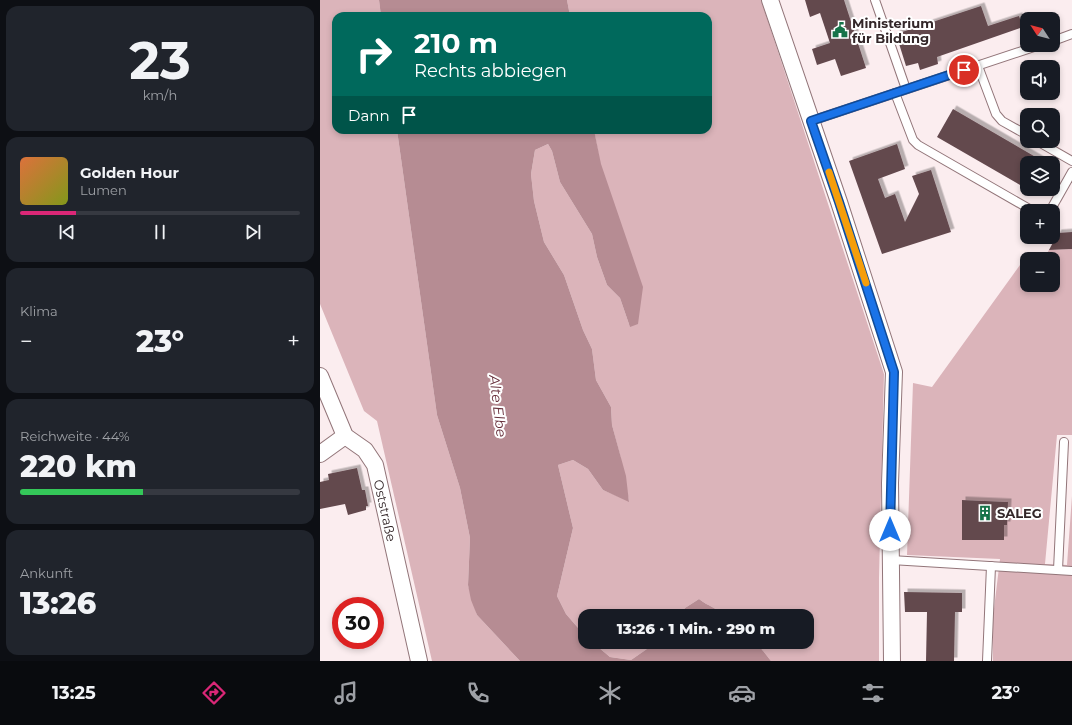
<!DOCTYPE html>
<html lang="de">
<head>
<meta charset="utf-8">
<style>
  body { margin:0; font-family:Montserrat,sans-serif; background:#20242c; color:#f1f3f6; height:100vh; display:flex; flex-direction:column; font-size:15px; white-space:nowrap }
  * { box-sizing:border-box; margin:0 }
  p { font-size:13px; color:#9ea1a6 }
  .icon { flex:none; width:22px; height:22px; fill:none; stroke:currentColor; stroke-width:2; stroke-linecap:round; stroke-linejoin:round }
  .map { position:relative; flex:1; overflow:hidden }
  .side { display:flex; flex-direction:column; gap:6px; padding:6px; background:#0d0f14; width:320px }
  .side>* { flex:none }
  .banner { position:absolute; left:12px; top:12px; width:380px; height:122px; border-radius:12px; box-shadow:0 2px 6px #0003; background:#00695c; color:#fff; overflow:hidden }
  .needle { width:26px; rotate:306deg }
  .controls { position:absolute; left:700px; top:12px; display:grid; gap:8px }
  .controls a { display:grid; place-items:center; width:40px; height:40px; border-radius:8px; background:#171b24; box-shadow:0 2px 6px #0003; font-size:20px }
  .speed { position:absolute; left:12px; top:597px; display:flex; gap:8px; font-size:20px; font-weight:700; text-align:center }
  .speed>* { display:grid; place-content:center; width:52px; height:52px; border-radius:50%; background:#171b24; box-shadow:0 2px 6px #0003; line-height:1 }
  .speed .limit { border:6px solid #d22; background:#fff; color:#111 }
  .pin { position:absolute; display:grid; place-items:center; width:34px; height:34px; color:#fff; margin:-17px; border:2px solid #fff; border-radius:50%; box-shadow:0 1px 4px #0007 }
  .me { position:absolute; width:44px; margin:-22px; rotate:0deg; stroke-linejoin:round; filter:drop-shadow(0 0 3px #0008) }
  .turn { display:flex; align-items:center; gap:14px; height:84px; padding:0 16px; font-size:18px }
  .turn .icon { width:52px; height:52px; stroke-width:2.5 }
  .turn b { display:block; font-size:28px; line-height:34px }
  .then { display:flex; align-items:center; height:38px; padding:0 16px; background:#0003; gap:8px; font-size:15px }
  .big { font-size:30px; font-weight:800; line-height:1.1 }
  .side .card { flex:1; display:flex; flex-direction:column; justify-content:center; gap:6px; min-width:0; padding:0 14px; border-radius:12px; background:#20242c }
  .side .dial { align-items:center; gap:0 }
  .dial b { font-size:52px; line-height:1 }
  .song { display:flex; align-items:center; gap:12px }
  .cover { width:48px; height:48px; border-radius:6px; background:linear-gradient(135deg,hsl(20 70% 55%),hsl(70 70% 35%)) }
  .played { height:4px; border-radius:2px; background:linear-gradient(90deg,#db2777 20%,#363941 20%) }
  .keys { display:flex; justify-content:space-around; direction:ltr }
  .heat { display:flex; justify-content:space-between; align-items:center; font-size:22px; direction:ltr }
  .charge { height:6px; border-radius:3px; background:linear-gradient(90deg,#34c759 44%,#363941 0) }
  .trip { position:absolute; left:258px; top:609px; width:236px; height:40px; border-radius:12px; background:#171b24; box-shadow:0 2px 6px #0003; font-weight:800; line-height:40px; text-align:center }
  .dock { display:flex; height:64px; justify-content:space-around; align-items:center; background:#090b0e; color:#9ea1a6 }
  .dock .icon { width:28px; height:28px }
  .dock .current { color:#db2777 }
  .dock b { font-size:18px; color:#f1f3f6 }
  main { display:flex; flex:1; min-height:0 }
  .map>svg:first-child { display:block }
  .green { fill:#dbb4ba; fill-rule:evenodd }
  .water { fill:#b68c93 }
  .building { fill:#64494e; filter:url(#shadow) }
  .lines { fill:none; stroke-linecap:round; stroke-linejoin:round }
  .lane-casing { stroke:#927579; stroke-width:10 }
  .street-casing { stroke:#927579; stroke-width:18 }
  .lane { stroke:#fff; stroke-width:8 }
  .street { stroke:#fff; stroke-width:16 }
  .route-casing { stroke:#114b97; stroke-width:10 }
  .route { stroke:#1a73e8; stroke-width:7 }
  .slow { stroke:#f59e0b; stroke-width:7 }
  .labels { text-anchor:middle; stroke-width:4; stroke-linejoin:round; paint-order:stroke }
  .poi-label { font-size:13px; font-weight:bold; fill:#332729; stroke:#fff; text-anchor:start }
  .street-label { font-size:13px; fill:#332729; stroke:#fff }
  .water-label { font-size:14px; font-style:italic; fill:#662e3a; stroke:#fff }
</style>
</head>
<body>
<main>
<section class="side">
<div class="card dial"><b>23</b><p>km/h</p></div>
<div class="card">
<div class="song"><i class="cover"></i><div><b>Golden Hour</b><p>Lumen</p></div></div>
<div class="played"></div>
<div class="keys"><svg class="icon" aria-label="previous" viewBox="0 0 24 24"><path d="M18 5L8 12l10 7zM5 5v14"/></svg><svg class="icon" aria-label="pause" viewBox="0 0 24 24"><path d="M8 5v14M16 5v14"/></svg><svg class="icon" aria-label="next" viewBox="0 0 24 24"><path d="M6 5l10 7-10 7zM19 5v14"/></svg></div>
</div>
<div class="card"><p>Klima</p>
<div class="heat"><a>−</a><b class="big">23°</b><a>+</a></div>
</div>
<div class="card"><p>Reichweite · 44%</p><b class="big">220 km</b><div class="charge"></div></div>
<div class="card"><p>Ankunft</p><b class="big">13:26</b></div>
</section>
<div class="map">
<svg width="752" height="661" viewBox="0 0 752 661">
  <defs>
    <filter id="shadow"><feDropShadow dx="3.5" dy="-3.5" stdDeviation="0" flood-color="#0004"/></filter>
  </defs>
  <rect width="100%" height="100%" fill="#fbedef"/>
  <g class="green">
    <path d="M0,0H59L61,16H16V130H77L117,415L140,488L150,538L148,585L157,615L200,661H112L57,421L44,411L0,304Z"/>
    <path d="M247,0H441L564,374L559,578V661H451L436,642H487V616H407C398,609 388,606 379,599L365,608L359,616H265V636L246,614L237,596L253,528L238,465L253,460L268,469L283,490L309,501L300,455L292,425L291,407L276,380L272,349L263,330L244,275L224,242L214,201L211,174L215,150L228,144L232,151L240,182L272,234L277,257L287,285L300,298L310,327L274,130H388V16H250Z"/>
    <path d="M752,249V435H737L725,564L747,565L752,496V661H673V617L680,559L587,555L593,383L612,387L700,265L707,268V285H733V259H723L729,250ZM642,500L687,502V524L684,525V540H642Z"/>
    <path d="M272,642H337L311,660L290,657Z"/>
  </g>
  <g class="water">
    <path d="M59,0H247L250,16H61Z"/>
    <path d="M77,130H274L281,164L323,287L318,324L310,327L300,298L287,285L277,257L272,234L240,182L232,151L228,144L215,150L211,174L214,201L224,242L244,275L263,330L272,349L276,380L291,407L292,425L306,476L309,502L283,490L268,469L253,460L238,465L253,528L237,596L246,614L265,636V642H272L290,657L311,660L337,642H436L451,661H200L157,615L151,600L148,585L150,538L140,488L117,415Z"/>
    <path d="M379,599C388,606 398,609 407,616H359L365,608Z"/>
  </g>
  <g class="building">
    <path d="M485,0H524L546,68L521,76L515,59L497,65L492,49L510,43L500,13L490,17Z"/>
    <path d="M661,6L668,26L699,16L703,27L617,57L618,64L600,70L598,63L586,66L576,34Z"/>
    <path d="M633,109L726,163H707V189L617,137Z"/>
    <path d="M577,144L585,169L558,179L565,198L575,194L585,222L599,194L592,176L611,170L631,232L562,254L529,161Z"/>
    <path d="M752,232V249L729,250L738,233Z"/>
    <path d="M37,468L42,490H45L48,506H46V510L28,515L25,504L0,509V482L9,480L8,474Z"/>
    <path d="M642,500L688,502L687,525H684V540H642Z"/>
    <path d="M584,592L642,593V612H635L634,661H606L607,612H585Z"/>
  </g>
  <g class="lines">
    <defs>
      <g id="lane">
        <path d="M555,0L586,89"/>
        <path d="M733,41L752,34"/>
        <path d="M658,66L676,114L682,121L707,135"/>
        <path d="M575,93L593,140L598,145L713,211"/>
        <path d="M491,121L720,45"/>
        <path d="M717,141L752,161"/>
        <path d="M730,211L752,172"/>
        <path d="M571,560L752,571"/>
        <path d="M738,570L744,442"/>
        <path d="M667,661L671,566"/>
      </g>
      <g id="street">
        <path d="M450,0L519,202L574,372L570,483L572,661"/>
        <path id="s1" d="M0,376L25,436L45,450L55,465L99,661"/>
        <path d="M0,454L25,436"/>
      </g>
    </defs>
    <use href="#lane" class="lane-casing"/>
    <use href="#street" class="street-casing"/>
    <use href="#lane" class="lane"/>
    <use href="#street" class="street"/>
  </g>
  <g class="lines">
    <defs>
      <path id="route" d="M570,530L574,372L519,202L491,121L644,70"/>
    </defs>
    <use href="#route" class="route-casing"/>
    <use href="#route" class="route"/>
    <path class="slow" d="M509,172L546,283"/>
  </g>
  <defs>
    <symbol id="civic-bare" viewBox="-9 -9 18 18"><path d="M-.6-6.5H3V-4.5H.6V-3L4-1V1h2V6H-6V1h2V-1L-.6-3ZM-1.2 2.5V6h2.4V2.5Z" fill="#167349" stroke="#fff" stroke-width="2.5" paint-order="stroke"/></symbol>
    <symbol id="building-bare" viewBox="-9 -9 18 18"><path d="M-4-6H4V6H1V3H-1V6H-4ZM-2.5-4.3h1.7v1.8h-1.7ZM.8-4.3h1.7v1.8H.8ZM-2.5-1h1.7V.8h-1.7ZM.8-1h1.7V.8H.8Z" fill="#167349" stroke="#fff" stroke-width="2.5" paint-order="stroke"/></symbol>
  </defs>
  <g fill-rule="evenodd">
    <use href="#civic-bare" x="509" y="19" width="22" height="22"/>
    <use href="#building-bare" x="654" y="502" width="22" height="22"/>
  </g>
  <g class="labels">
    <g class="poi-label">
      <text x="532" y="28">Ministerium<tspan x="532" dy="15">für Bildung</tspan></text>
      <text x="677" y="518">SALEG</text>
    </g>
    <g class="street-label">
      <text dy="5" stroke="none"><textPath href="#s1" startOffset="154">Oststraße</textPath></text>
    </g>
    <g class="water-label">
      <text transform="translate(178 406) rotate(83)" y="5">Alte Elbe</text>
    </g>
  </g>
</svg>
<div class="controls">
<a><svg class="needle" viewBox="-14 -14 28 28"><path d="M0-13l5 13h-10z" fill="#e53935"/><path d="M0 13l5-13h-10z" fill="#9ea1a6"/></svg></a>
<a><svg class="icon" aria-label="sound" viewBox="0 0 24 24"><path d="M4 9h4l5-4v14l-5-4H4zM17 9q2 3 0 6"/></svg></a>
<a><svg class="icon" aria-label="search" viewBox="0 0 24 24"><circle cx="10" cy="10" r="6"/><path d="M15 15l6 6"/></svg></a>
<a><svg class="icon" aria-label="layers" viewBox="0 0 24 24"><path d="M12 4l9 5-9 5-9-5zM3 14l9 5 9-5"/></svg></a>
<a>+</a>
<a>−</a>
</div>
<div class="speed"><div class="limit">30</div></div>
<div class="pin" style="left:644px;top:70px;background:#d93025"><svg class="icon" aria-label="arrive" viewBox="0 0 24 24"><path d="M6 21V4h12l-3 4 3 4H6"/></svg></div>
<svg class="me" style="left:570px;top:530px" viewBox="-20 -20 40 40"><circle r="19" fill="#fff"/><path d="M0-13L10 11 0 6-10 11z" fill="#1a73e8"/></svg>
<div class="trip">13:26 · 1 Min. · 290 m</div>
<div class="banner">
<div class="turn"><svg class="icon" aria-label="right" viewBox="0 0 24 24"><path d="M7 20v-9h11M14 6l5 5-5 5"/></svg><div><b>210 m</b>Rechts abbiegen</div></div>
<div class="then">Dann<svg class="icon" aria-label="arrive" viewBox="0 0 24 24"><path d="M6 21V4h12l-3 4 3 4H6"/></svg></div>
</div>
</div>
</main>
<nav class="dock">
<b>13:25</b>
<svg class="icon current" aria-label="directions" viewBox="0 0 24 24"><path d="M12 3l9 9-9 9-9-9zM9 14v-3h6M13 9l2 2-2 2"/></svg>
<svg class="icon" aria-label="music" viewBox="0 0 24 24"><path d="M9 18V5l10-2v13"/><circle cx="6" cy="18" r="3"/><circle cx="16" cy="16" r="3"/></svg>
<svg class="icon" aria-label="phone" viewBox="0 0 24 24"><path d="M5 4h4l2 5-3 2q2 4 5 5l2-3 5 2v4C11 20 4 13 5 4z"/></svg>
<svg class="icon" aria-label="climate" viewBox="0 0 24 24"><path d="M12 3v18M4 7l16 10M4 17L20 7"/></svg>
<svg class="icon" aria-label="car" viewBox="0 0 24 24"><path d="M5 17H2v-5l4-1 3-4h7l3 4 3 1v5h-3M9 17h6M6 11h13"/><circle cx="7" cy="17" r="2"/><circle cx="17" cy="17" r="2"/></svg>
<svg class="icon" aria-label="filters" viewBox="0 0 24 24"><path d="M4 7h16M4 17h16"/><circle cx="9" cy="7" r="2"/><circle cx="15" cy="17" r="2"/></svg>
<b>23°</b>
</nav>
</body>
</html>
